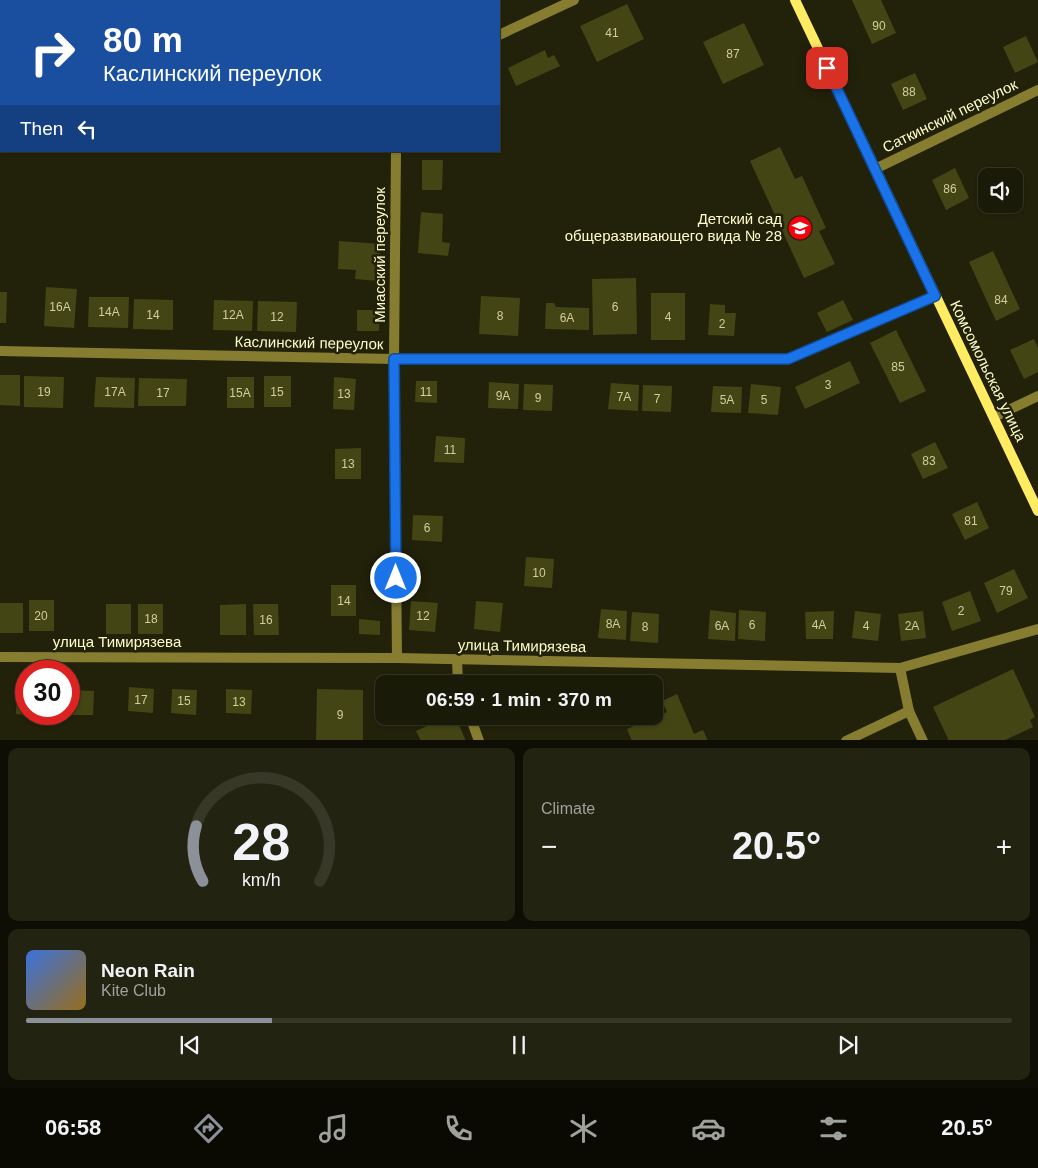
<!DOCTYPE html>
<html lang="en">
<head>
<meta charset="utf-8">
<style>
  body { margin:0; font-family:Helvetica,sans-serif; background:#232312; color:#f1f3f6; height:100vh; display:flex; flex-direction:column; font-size:19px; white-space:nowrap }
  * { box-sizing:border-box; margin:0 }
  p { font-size:16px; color:#9fa19c }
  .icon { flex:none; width:28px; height:28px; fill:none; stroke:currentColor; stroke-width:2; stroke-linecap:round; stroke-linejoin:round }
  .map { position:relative; height:740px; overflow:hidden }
  .panel { display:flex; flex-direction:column; gap:8px; padding:8px; background:#0e0e04; flex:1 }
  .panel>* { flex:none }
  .hud { position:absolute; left:0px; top:0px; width:500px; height:152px; box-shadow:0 1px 4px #0004,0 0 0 1px #383829; background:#1a4fa0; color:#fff; overflow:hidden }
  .buttons { position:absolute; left:978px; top:168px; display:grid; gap:10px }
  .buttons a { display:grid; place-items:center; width:45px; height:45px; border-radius:10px; background:#1a1a08; box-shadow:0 1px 4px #0004,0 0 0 1px #383829; font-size:25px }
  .speed { position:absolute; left:15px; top:660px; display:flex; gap:10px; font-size:25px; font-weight:700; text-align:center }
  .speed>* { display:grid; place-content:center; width:65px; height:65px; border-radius:50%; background:#1a1a08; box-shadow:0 1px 4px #0004,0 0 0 1px #383829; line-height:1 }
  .speed .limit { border:8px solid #d22; background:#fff; color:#111 }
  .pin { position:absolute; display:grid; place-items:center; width:42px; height:42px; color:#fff; margin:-21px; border-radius:10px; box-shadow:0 2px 8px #0006 }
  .me { position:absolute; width:55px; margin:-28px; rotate:0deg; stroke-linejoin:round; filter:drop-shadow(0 0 4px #0008) }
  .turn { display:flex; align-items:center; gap:18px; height:105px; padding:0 20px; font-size:22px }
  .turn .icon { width:65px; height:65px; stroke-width:2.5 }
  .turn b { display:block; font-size:35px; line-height:42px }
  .then { display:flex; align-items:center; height:48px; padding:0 20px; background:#0003; gap:10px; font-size:19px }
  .big { font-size:38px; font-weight:700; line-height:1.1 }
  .panel .tile { flex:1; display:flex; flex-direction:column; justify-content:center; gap:8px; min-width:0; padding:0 18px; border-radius:10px; background:#232312 }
  .panel .dial { align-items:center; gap:0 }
  .dial svg { height:130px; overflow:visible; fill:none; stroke:#383829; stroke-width:7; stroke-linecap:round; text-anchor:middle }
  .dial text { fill:#f1f3f6; stroke:none }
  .song { display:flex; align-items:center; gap:15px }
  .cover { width:60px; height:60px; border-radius:8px; background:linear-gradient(135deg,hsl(220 70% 55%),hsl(40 70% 35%)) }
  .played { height:5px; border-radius:2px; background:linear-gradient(90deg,#8c9099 25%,#383829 25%) }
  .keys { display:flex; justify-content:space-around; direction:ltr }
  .heat { display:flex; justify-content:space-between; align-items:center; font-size:28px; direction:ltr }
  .panel .tiles { flex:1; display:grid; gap:8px; grid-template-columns:1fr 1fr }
  .tile:last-child { grid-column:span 2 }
  .trip { position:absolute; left:375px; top:675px; width:288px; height:50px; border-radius:10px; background:#1a1a08; box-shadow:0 1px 4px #0004,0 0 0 1px #383829; font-weight:700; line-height:50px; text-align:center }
  .tab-bar { display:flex; height:80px; justify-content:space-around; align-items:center; background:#0a0a03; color:#9fa19c }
  .tab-bar .icon { width:35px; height:35px }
  .tab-bar .active { color:#8c9099 }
  .tab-bar b { font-size:22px; color:#f1f3f6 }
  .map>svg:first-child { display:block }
  .building { fill:#434515 }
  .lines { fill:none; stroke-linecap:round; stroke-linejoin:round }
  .lane { stroke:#877d31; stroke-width:10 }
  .street { stroke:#877d31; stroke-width:10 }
  .secondary { stroke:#ffec63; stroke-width:10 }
  .route-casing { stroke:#114b97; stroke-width:12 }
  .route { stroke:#1a73e8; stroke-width:9 }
  .labels { text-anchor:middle; stroke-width:5; stroke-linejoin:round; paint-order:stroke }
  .number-label { font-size:12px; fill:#d0cf9e }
  .street-label { font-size:15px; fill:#fffdcc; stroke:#22220b }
  .poi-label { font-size:15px; fill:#fffdcc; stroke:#22220b; text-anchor:end }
</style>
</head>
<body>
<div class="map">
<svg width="1038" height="741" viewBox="0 0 1038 741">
  <rect width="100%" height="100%" fill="#22220b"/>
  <g class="building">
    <path d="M852,0H881L896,33L872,44Z"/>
    <path d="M627,4L644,39L597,62L580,26Z"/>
    <path d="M744,23L764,65L723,84L703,42Z"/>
    <path d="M1026,36L1038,62L1015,73L1003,47Z"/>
    <path d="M545,50L548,58L554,55L560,66L516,86L508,68Z"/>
    <path d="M915,73L927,99L903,110L891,84Z"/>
    <path d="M780,147L795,179L802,176L826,228L819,231L835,264L804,278L750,161Z"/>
    <path d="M422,160H443L442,190H422Z"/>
    <path d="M955,168L969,198L946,210L932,180Z"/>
    <path d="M421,212L443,214L442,242L450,243L448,256L418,253Z"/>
    <path d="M339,241L380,244L378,281L355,279L356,270L338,269Z"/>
    <path d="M993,251L1020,309L996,321L969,262Z"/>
    <path d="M636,278L637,334L593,335L592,279Z"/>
    <path d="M46,287L77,289L74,328L44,326Z"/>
    <path d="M0,292H7L6,323H0Z"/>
    <rect x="651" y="293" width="34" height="47"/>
    <path d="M481,296L520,298L518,336L479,334Z"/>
    <path d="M89,297H129L128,328L88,327Z"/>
    <path d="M134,299L173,300V330L133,329Z"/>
    <path d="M214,300L253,301L252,331L213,330Z"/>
    <path d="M843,300L853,320L827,332L817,313Z"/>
    <path d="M258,301L297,302L296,332L257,331Z"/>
    <path d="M546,303H554L556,307L589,308V330L545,329Z"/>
    <path d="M710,304L725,305V313H736L734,336L708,335Z"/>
    <rect x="357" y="310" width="22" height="21"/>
    <path d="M896,330L926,391L900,403L870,343Z"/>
    <path d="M1034,339L1038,348V372L1024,379L1010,350Z"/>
    <path d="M850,361L860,383L805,409L795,387Z"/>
    <path d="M0,375H20V406L0,405Z"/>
    <path d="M24,376L64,377L63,408L24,407Z"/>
    <rect x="264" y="376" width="27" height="31"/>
    <path d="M96,377L135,378L134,408L94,407Z"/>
    <rect x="227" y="377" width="27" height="31"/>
    <path d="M334,377L356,379L354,410L333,409Z"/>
    <path d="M139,378L187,379L186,406H138Z"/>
    <path d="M416,381H437V403L415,402Z"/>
    <path d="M489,382L519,384L518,409L488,408Z"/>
    <path d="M611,383L639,385L638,411L608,409Z"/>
    <path d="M524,384L553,385L552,411L523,410Z"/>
    <path d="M751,384L781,387L778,415L748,413Z"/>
    <path d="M643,385L672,386L671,412L642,411Z"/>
    <path d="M713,386L742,387L741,413L711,412Z"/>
    <path d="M436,436L465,438L464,463L434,462Z"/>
    <path d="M935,442L948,468L923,479L911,454Z"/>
    <path d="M361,448V479H335V449Z"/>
    <path d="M977,502L989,528L965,540L952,514Z"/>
    <path d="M413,515L443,516L442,542L412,540Z"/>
    <path d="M526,557L554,559L552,588L524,586Z"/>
    <path d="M1014,569L1028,598L997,613L984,583Z"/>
    <rect x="331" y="585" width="25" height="31"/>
    <path d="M970,591L981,621L952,631L942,602Z"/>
    <rect x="29" y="600" width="25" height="31"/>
    <path d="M411,601L438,603L435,632L409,630Z"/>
    <path d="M476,601L503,603L500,632L474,629Z"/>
    <rect x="0" y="603" width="23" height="30"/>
    <rect x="106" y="604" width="25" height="30"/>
    <rect x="138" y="604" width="25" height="30"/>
    <path d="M246,604V635H220V605Z"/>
    <path d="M253,604H278L279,635H254Z"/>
    <path d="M601,609L627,611L626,640L598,638Z"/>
    <path d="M710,610L736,613L735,641L708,639Z"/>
    <path d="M739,610L766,612L765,641L738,639Z"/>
    <path d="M834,611L833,639H806L805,612Z"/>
    <path d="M855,611L881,614L878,641L852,638Z"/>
    <path d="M923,611L926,638L901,641L898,614Z"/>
    <path d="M632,612L659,614L658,643L630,641Z"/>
    <path d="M359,619L380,621V635L359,634Z"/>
    <path d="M1013,669L1035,717L1030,720L1033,727L1003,741H949L933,707Z"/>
    <path d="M129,687L154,689L153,713L128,711Z"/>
    <path d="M172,689L197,690L196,715L171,713Z"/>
    <path d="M226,689L252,690L251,714L226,713Z"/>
    <path d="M317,689L363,690V741H316Z"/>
    <path d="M17,690H26V715L16,714Z"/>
    <path d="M69,690L94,691L93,715H69Z"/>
    <path d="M677,694L694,734L703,730L708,741H632L627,729L667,712L662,701Z"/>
    <path d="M448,716H455L466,741H421L416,731Z"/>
    <path d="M493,716H509L496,723Z"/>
  </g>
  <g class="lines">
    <g class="lane">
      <path d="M457,660L458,684"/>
      <path d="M900,668L909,711L923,741"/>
      <path d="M470,716L479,741"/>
      <path d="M846,741L909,711"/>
    </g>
    <g class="street">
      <path d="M499,35L574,0"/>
      <path d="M0,76H1"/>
      <path d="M396,151L394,359L397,658"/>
      <path d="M875,169L1038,90"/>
      <path d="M0,351L394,359H789L935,296"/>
      <path d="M994,417L1038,396"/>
      <path d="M0,657L397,658L900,668L1038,629"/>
    </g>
    <path class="secondary" d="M795,0L1038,511"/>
  </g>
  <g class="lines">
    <defs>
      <path id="route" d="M396,578L394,359H788L935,296L827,68"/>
    </defs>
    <use href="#route" class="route-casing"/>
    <use href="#route" class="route"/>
  </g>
  <defs>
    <symbol id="school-disc" viewBox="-11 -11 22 22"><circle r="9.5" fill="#f7000c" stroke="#22220b"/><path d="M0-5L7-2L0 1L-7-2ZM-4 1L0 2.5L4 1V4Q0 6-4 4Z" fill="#fff"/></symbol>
  </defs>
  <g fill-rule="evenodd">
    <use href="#school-disc" x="786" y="214" width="28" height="28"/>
  </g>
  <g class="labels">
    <g class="number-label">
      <text x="879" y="30">90</text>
      <text x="612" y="37">41</text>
      <text x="733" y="58">87</text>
      <text x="909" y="96">88</text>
      <text x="950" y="193">86</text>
      <text x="1001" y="304">84</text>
      <text x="60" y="311">16А</text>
      <text x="615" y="311">6</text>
      <text x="109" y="316">14А</text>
      <text x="153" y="319">14</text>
      <text x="233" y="319">12А</text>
      <text x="500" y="320">8</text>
      <text x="277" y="321">12</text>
      <text x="668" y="321">4</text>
      <text x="567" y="322">6А</text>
      <text x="722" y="328">2</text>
      <text x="898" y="371">85</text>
      <text x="828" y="389">3</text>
      <text x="44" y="396">19</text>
      <text x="115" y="396">17А</text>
      <text x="277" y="396">15</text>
      <text x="426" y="396">11</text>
      <text x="163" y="397">17</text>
      <text x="240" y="397">15А</text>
      <text x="344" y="398">13</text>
      <text x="503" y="400">9А</text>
      <text x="624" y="401">7А</text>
      <text x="538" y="402">9</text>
      <text x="657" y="403">7</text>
      <text x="727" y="404">5А</text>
      <text x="764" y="404">5</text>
      <text x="450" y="454">11</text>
      <text x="929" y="465">83</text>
      <text x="348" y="468">13</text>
      <text x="971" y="525">81</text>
      <text x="427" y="532">6</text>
      <text x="539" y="577">10</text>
      <text x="1006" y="595">79</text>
      <text x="344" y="605">14</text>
      <text x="961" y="615">2</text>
      <text x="41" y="620">20</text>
      <text x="423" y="620">12</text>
      <text x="151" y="623">18</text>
      <text x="266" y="624">16</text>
      <text x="613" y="628">8А</text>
      <text x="752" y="629">6</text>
      <text x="819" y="629">4А</text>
      <text x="722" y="630">6А</text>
      <text x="866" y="630">4</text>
      <text x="912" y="630">2А</text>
      <text x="645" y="631">8</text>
      <text x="141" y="704">17</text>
      <text x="184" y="705">15</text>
      <text x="239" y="706">13</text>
      <text x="340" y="719">9</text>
    </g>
    <g class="street-label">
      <text transform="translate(950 116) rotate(-26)" y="5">Саткинский переулок</text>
      <text transform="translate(380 255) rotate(-90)" y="5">Миасский переулок</text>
      <text transform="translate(309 343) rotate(1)" y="5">Каслинский переулок</text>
      <text transform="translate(988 371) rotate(64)" y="5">Комсомольская улица</text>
      <text x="117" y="647">улица Тимирязева</text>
      <text transform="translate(522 646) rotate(1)" y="5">улица Тимирязева</text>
    </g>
    <g class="poi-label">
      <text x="782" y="224">Детский сад<tspan x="782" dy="17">общеразвивающего вида № 28</tspan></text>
    </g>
  </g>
</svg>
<div class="buttons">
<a><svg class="icon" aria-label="sound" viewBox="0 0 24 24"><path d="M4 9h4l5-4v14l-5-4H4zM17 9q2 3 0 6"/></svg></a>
</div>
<div class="speed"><div class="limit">30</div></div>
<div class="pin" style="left:827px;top:68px;background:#d93025"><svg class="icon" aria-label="arrive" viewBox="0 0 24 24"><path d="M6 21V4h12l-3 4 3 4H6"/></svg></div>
<svg class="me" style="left:396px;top:578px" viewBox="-20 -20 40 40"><circle r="17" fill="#1a73e8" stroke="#fff" stroke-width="3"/><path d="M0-11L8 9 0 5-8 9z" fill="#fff"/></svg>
<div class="trip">06:59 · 1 min · 370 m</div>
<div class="hud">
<div class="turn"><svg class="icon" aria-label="right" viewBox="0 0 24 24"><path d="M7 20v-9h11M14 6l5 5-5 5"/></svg><div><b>80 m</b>Каслинский переулок</div></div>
<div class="then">Then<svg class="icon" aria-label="left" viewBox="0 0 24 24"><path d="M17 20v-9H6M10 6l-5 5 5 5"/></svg></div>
</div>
</div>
<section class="panel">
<div class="tiles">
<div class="tile dial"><svg viewBox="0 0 100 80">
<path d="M14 69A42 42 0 1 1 86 69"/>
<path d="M14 69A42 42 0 0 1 10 35" stroke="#8c9099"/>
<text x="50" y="56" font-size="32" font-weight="700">28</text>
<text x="50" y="72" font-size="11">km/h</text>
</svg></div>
<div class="tile"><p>Climate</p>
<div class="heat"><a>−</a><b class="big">20.5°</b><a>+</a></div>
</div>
<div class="tile">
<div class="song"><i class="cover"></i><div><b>Neon Rain</b><p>Kite Club</p></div></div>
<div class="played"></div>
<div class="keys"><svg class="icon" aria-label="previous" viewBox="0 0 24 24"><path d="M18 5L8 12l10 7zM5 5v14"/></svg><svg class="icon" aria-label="pause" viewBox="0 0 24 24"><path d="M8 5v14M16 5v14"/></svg><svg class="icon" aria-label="next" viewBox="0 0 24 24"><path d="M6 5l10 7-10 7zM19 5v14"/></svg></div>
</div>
</div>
</section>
<nav class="tab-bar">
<b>06:58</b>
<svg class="icon active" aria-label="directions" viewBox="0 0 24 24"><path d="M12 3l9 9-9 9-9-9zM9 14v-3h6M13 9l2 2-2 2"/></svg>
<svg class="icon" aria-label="music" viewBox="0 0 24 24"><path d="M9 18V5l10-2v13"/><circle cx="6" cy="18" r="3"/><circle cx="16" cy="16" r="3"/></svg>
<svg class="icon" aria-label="phone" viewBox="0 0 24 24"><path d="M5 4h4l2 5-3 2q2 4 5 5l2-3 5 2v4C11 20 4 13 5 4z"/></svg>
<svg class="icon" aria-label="climate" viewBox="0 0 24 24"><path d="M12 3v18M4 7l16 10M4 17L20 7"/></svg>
<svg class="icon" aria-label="car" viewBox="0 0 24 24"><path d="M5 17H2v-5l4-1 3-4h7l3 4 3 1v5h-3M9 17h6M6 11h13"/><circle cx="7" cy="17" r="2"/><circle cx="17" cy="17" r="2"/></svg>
<svg class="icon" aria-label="filters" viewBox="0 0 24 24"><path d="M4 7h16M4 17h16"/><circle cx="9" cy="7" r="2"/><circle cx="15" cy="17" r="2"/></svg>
<b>20.5°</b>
</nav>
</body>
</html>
